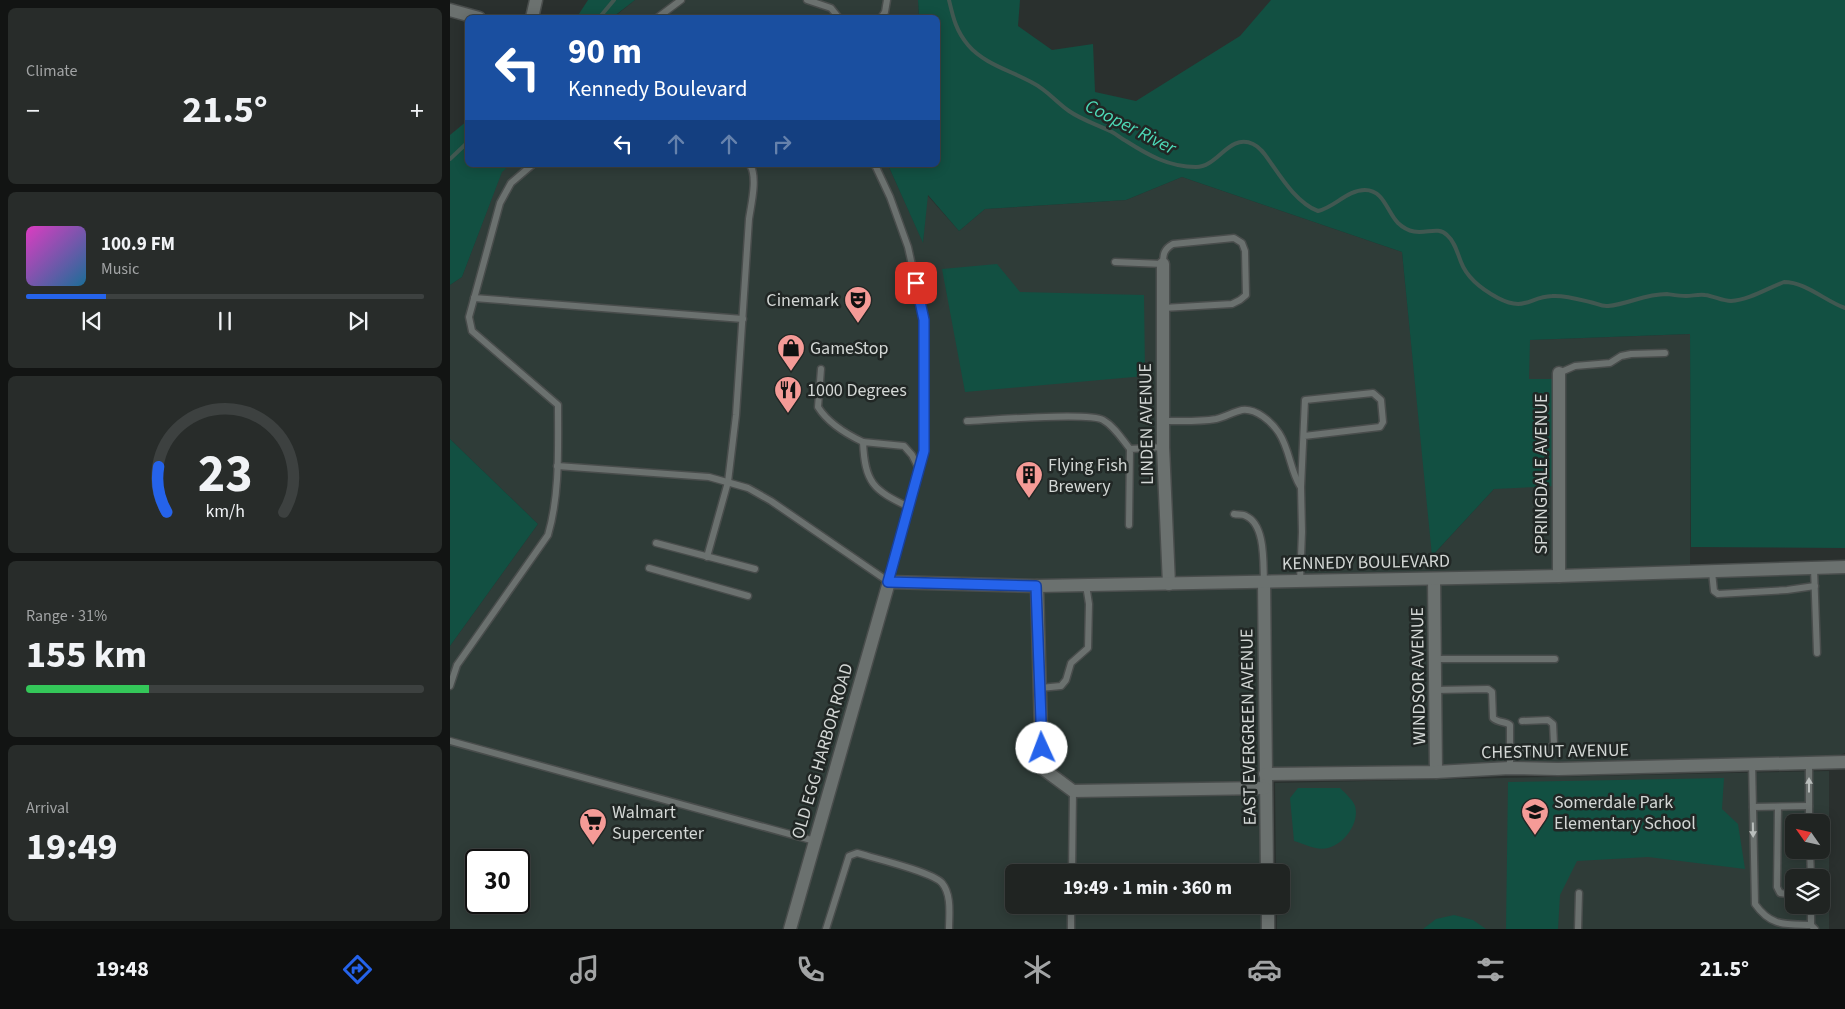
<!DOCTYPE html>
<html lang="en">
<head>
<meta charset="utf-8">
<style>
  body { margin:0; font-family:"Source Sans 3",sans-serif; background:#282c2a; color:#f1f3f6; height:100vh; display:flex; flex-direction:column; font-size:19px; white-space:nowrap }
  * { box-sizing:border-box; margin:0 }
  p { font-size:16px; color:#a2a4a5 }
  .icon { flex:none; width:28px; height:28px; fill:none; stroke:currentColor; stroke-width:2; stroke-linecap:round; stroke-linejoin:round }
  .map { position:relative; flex:1; overflow:hidden }
  .sheet { display:flex; flex-direction:column; gap:8px; padding:8px; background:#121413; width:450px }
  .sheet>* { flex:none }
  .guide { position:absolute; left:15px; top:15px; width:475px; height:152px; border-radius:8px; box-shadow:0 2px 12px #0003,0 0 0 1px #3d4140; background:#1a4fa0; color:#fff; overflow:hidden }
  .needle { width:32px; rotate:304deg }
  .fabs { position:absolute; left:1335px; top:814px; display:grid; gap:10px }
  .fabs a { display:grid; place-items:center; width:45px; height:45px; border-radius:8px; background:#202422; box-shadow:0 2px 12px #0003,0 0 0 1px #3d4140; font-size:25px }
  .speed { position:absolute; left:15px; top:849px; display:flex; gap:10px; font-size:25px; font-weight:700; text-align:center }
  .speed>* { display:grid; place-content:center; width:65px; height:65px; border-radius:50%; background:#202422; box-shadow:0 2px 12px #0003,0 0 0 1px #3d4140; line-height:1 }
  .speed .limit { border:2px solid #111; border-radius:8px; background:#fff; color:#111 }
  .pin { position:absolute; display:grid; place-items:center; width:42px; height:42px; color:#fff; margin:-21px; border-radius:10px; box-shadow:0 2px 8px #0006 }
  .me { position:absolute; width:55px; margin:-28px; rotate:358deg; stroke-linejoin:round; filter:drop-shadow(0 0 4px #0008) }
  .turn { display:flex; align-items:center; gap:18px; height:105px; padding:0 20px; font-size:22px }
  .turn .icon { width:65px; height:65px; stroke-width:2.5 }
  .turn b { display:block; font-size:35px; line-height:42px }
  .lanes { display:flex; align-items:center; height:48px; padding:0 20px; background:#0003; justify-content:center; gap:25px; direction:ltr }
  .lanes .off { opacity:.35 }
  .big { font-size:38px; font-weight:700; line-height:1.1 }
  .sheet .card { flex:1; display:flex; flex-direction:column; justify-content:center; gap:8px; min-width:0; padding:0 18px; border-radius:8px; background:#282c2a }
  .sheet .dial { align-items:center; gap:0 }
  .dial svg { height:130px; overflow:visible; fill:none; stroke:#3d4140; stroke-width:7; stroke-linecap:round; text-anchor:middle }
  .dial text { fill:#f1f3f6; stroke:none }
  .song { display:flex; align-items:center; gap:15px }
  .cover { width:60px; height:60px; border-radius:8px; background:linear-gradient(135deg,hsl(310 70% 55%),hsl(200 70% 35%)) }
  .played { height:5px; border-radius:2px; background:linear-gradient(90deg,#2563eb 20%,#3d4140 20%) }
  .keys { display:flex; justify-content:space-around; direction:ltr }
  .heat { display:flex; justify-content:space-between; align-items:center; font-size:28px; direction:ltr }
  .charge { height:8px; border-radius:4px; background:linear-gradient(90deg,#34c759 31%,#3d4140 0) }
  .trip { position:absolute; left:555px; top:864px; width:285px; height:50px; border-radius:8px; background:#202422; box-shadow:0 2px 12px #0003,0 0 0 1px #3d4140; font-weight:700; line-height:50px; text-align:center }
  .tab-bar { display:flex; height:80px; justify-content:space-around; align-items:center; background:#0d0e0e; color:#a2a4a5 }
  .tab-bar .icon { width:35px; height:35px }
  .tab-bar .active { color:#2563eb }
  .tab-bar b { font-size:22px; color:#f1f3f6 }
  main { display:flex; flex:1; min-height:0 }
  .map>svg:first-child { display:block }
  .built { fill:#2f3c38; fill-rule:evenodd }
  .green { fill:#125042 }
  .lines { fill:none; stroke-linecap:round; stroke-linejoin:round }
  .stream { stroke:#415851; stroke-width:4 }
  .lane-casing { stroke:#494d4c; stroke-width:9 }
  .street-casing { stroke:#494d4c; stroke-width:15 }
  .lane { stroke:#6b716f; stroke-width:6 }
  .street { stroke:#6b716f; stroke-width:12 }
  .oneway { fill:#b9bebc }
  .route-casing { stroke:#184099; stroke-width:12 }
  .route { stroke:#2563eb; stroke-width:9 }
  .labels { text-anchor:middle; stroke-width:5; stroke-linejoin:round; paint-order:stroke }
  .poi-label { font-size:18px; fill:#d3d7d5; stroke:#212725; text-anchor:start }
  .street-label { font-size:18px; fill:#d3d7d5; stroke:#212725 }
  .water-label { font-size:19px; font-style:italic; fill:#4ddab7; stroke:#212725 }
</style>
</head>
<body>
<main>
<section class="sheet">
<div class="card"><p>Climate</p>
<div class="heat"><a>−</a><b class="big">21.5°</b><a>+</a></div>
</div>
<div class="card">
<div class="song"><i class="cover"></i><div><b>100.9 FM</b><p>Music</p></div></div>
<div class="played"></div>
<div class="keys"><svg class="icon" aria-label="previous" viewBox="0 0 24 24"><path d="M18 5L8 12l10 7zM5 5v14"/></svg><svg class="icon" aria-label="pause" viewBox="0 0 24 24"><path d="M8 5v14M16 5v14"/></svg><svg class="icon" aria-label="next" viewBox="0 0 24 24"><path d="M6 5l10 7-10 7zM19 5v14"/></svg></div>
</div>
<div class="card dial"><svg viewBox="0 0 100 80">
<path d="M14 69A42 42 0 1 1 86 69"/>
<path d="M14 69A42 42 0 0 1 9 41" stroke="#2563eb"/>
<text x="50" y="56" font-size="32" font-weight="700">23</text>
<text x="50" y="72" font-size="11">km/h</text>
</svg></div>
<div class="card"><p>Range · 31%</p><b class="big">155 km</b><div class="charge"></div></div>
<div class="card"><p>Arrival</p><b class="big">19:49</b></div>
</section>
<div class="map">
<svg width="1395" height="929" viewBox="0 0 1395 929">
  <rect width="100%" height="100%" fill="#2a302e"/>
  <g class="built">
    <path d="M185,0H468L469,17L163,18Z"/>
    <path d="M60,165H438L473,242L477,195L509,231L535,209L676,200L732,177L952,252L983,555L1044,489L1109,379H1079V340L1240,334V571L1395,570V753L1379,759L816,777L817,872H564V905H818V929H0V646L88,524L0,439V285L12,277L52,171ZM26,860H69V902H26Z"/>
    <path d="M1379,771V929H827V905H831V872H826L825,783ZM1344,822H1371V850H1344ZM1344,878H1371V905H1344Z"/>
  </g>
  <g class="green">
    <path d="M138,0H185L163,17H127Z"/>
    <path d="M468,0H570L568,26L602,50L643,44L645,92L686,101L790,36L821,0H1395V548L1241,547L1240,334L1080,340L1079,379H1110L1107,486L1044,489L982,556L952,252L732,177L676,200L535,209L509,231L478,195L473,243L438,165H488V18L469,17Z"/>
    <path d="M17,121L18,165H60L52,172L12,277L0,285V135Z"/>
    <path d="M547,264L570,292L694,295L695,376L515,392L492,269Z"/>
    <path d="M0,439L88,524L0,646Z"/>
    <path d="M1274,778L1272,809L1288,824L1295,869L1198,857L1127,861L1110,895L1108,929H1056L1058,782Z"/>
    <path d="M848,788H890C895,793 903,800 905,806C910,823 894,844 878,848C866,851 855,844 844,841L840,798Z"/>
    <path d="M1004,915L1023,920L1036,929H973L986,919Z"/>
  </g>
  <g class="lines">
    <g class="stream">
      <path d="M499,0C503,17 506,31 518,45C534,64 562,71 583,83C597,90 606,102 619,111C632,120 646,124 660,131C665,133 670,138 676,141C698,155 719,167 746,167C768,167 779,133 803,144C812,148 817,158 823,166C834,182 849,204 868,211C885,207 897,190 915,190C934,190 937,212 948,223C968,242 985,223 997,235C1005,242 1007,252 1011,262C1017,278 1033,290 1048,298C1075,312 1079,297 1102,296C1114,295 1128,299 1140,302C1146,303 1152,307 1158,306C1179,304 1194,294 1217,294C1224,295 1230,296 1236,296C1242,296 1249,294 1255,295C1264,296 1272,301 1281,301C1299,300 1318,288 1334,282C1356,282 1375,301 1395,308"/>
      <path d="M149,18L164,0"/>
      <path d="M0,159L18,142"/>
    </g>
    <defs>
      <g id="lane">
        <path d="M357,0L381,8L389,18"/>
        <path d="M207,18L231,0"/>
        <path d="M431,18L435,12L437,0"/>
        <path d="M665,262L713,264C713,254 714,249 723,244L784,238L792,243L795,251L796,295L790,300L782,304L713,308"/>
        <path d="M24,298L293,319"/>
        <path d="M371,369L368,407C378,423 396,434 413,442"/>
        <path d="M1109,373L1125,366L1160,363L1171,356L1181,354L1215,353"/>
        <path d="M517,421C540,420 639,412 653,420C664,426 672,439 680,449"/>
        <path d="M713,421C730,421 749,422 766,419C775,417 783,412 792,410C806,408 822,422 829,433C840,450 840,470 850,486"/>
        <path d="M107,466L259,477L298,488L321,501L439,582L474,451V320L458,247L440,197L425,165"/>
        <path d="M459,507C423,490 415,483 413,442L454,446L462,455L469,469"/>
        <path d="M784,514C788,515 793,514 796,516C816,525 813,564 814,582"/>
        <path d="M679,525L680,449L713,447"/>
        <path d="M206,543L305,569"/>
        <path d="M257,557L278,482L286,415L299,219C301,205 308,177 300,165"/>
        <path d="M199,568L298,596"/>
        <path d="M1364,568L1367,653"/>
        <path d="M1262,572L1264,591L1268,594L1337,590L1365,586"/>
        <path d="M850,581L852,532L851,487L855,400L923,393L931,400L933,422L930,427L854,436"/>
        <path d="M985,659H1105"/>
        <path d="M0,686L7,665L98,535C110,494 108,448 108,405L22,331L19,317L50,203L61,183L82,165"/>
        <path d="M590,688L611,686L616,680L621,663L638,648L639,604L636,585"/>
        <path d="M985,690L1038,689L1042,692L1043,718C1048,723 1055,721 1060,725V752"/>
        <path d="M0,741L365,841"/>
        <path d="M1302,763L1305,904C1321,927 1336,924 1361,925"/>
        <path d="M1359,763V822"/>
        <path d="M1060,768V752L1095,753L1104,744L1103,724L1098,720L1072,721"/>
        <path d="M1303,807L1359,806"/>
        <path d="M1328,807L1327,887L1330,893L1344,895"/>
        <path d="M1360,850L1361,878"/>
        <path d="M622,872L623,791"/>
        <path d="M1361,905V925L1365,929"/>
        <path d="M376,929L399,856L407,853C424,858 483,872 492,883C502,895 499,915 499,929"/>
        <path d="M621,929V905"/>
        <path d="M1128,929L1129,893"/>
      </g>
      <g id="street">
        <path d="M0,10L29,18"/>
        <path d="M82,18L86,0"/>
        <path d="M713,264V447L719,584"/>
        <path d="M1109,576V373"/>
        <path d="M984,579L986,772"/>
        <path d="M814,582L817,872"/>
        <path d="M587,586L592,768L623,791L815,788"/>
        <path d="M815,774L986,772L1060,768L1108,769L1395,762"/>
        <path d="M818,905V929"/>
        <path d="M340,929L439,582L587,586L1109,576L1395,567"/>
      </g>
    </defs>
    <use href="#lane" class="lane-casing"/>
    <use href="#street" class="street-casing"/>
    <use href="#lane" class="lane"/>
    <use href="#street" class="street"/>
  </g>
  <defs><path id="oneway-solid" d="M-6-.8H1V-3.2L6.5 0L1 3.2V.8H-6Z" transform="scale(1.25)"/></defs>
  <g class="oneway">
    <use href="#oneway-solid" transform="translate(1359 785) rotate(-90)"/>
    <use href="#oneway-solid" transform="translate(1303 830) rotate(89)"/>
  </g>
  <g class="lines">
    <defs>
      <path id="route" d="M466,283L474,320V451L438,582L586,586L592,748"/>
    </defs>
    <use href="#route" class="route-casing"/>
    <use href="#route" class="route"/>
  </g>
  <defs>
    <symbol id="theatre-pin" viewBox="-11 -11 22 30"><path d="M0 17L-7.5 6A9.5 9.5 0 1 1 7.5 6Z" fill="#f59b97" stroke="#212725"/><path d="M-5-5.5Q0-4 5-5.5V0Q5 5 0 6Q-5 5-5 0ZM-3.3-2.5H-1v1.5H-3.3ZM1-2.5H3.3v1.5H1ZM-2.8 1Q0 5.5 2.8 1Z" fill="#111"/></symbol>
    <symbol id="shop-pin" viewBox="-11 -11 22 30"><path d="M0 17L-7.5 6A9.5 9.5 0 1 1 7.5 6Z" fill="#f59b97" stroke="#212725"/><path d="M-5-2.5h2.3a2.7 3.5 0 0 1 5.4 0H5L5.5 6h-11ZM-1.5-2.5h3a1.5 2.3 0 0 0-3 0Z" fill="#111"/></symbol>
    <symbol id="restaurant-pin" viewBox="-11 -11 22 30"><path d="M0 17L-7.5 6A9.5 9.5 0 1 1 7.5 6Z" fill="#f59b97" stroke="#212725"/><path d="M-5-6h1v4h1v-4h1v4h1v-4h1v5L-1.5 .5V6h-2V.5L-5-1ZM5-6V6H3V1.5H1.5Q1.5-4 5-6Z" fill="#111"/></symbol>
    <symbol id="building-pin" viewBox="-11 -11 22 30"><path d="M0 17L-7.5 6A9.5 9.5 0 1 1 7.5 6Z" fill="#f59b97" stroke="#212725"/><path d="M-4-6H4V6H1V3H-1V6H-4ZM-2.5-4.3h1.7v1.8h-1.7ZM.8-4.3h1.7v1.8H.8ZM-2.5-1h1.7V.8h-1.7ZM.8-1h1.7V.8H.8Z" fill="#111"/></symbol>
    <symbol id="school-pin" viewBox="-11 -11 22 30"><path d="M0 17L-7.5 6A9.5 9.5 0 1 1 7.5 6Z" fill="#f59b97" stroke="#212725"/><path d="M0-5L7-2L0 1L-7-2ZM-4 1L0 2.5L4 1V4Q0 6-4 4Z" fill="#111"/></symbol>
    <symbol id="supermarket-pin" viewBox="-11 -11 22 30"><path d="M0 17L-7.5 6A9.5 9.5 0 1 1 7.5 6Z" fill="#f59b97" stroke="#212725"/><path d="M-6-5.5h2.5l.6 2H6L4.5 2H-2.5L-4.4-4H-6ZM-1.5 3.2a1.3 1.3 0 1 0 .1 0ZM3 3.2a1.3 1.3 0 1 0 .1 0Z" fill="#111"/></symbol>
  </defs>
  <g fill-rule="evenodd">
    <use href="#theatre-pin" x="392" y="284" width="32" height="43"/>
    <use href="#shop-pin" x="325" y="332" width="32" height="43"/>
    <use href="#restaurant-pin" x="322" y="374" width="32" height="43"/>
    <use href="#building-pin" x="563" y="459" width="32" height="43"/>
    <use href="#school-pin" x="1069" y="796" width="32" height="43"/>
    <use href="#supermarket-pin" x="127" y="806" width="32" height="43"/>
  </g>
  <g class="labels">
    <g class="poi-label">
      <text x="389" y="306" text-anchor="end">Cinemark</text>
      <text x="360" y="354">GameStop</text>
      <text x="357" y="396">1000 Degrees</text>
      <text x="598" y="471">Flying Fish<tspan x="598" dy="21">Brewery</tspan></text>
      <text x="1104" y="808">Somerdale Park<tspan x="1104" dy="21">Elementary School</tspan></text>
      <text x="162" y="818">Walmart<tspan x="162" dy="21">Supercenter</tspan></text>
    </g>
    <g class="street-label">
      <text transform="translate(696 424) rotate(-91)" y="6">LINDEN AVENUE</text>
      <text transform="translate(1091 474) rotate(-90)" y="6">SPRINGDALE AVENUE</text>
      <text transform="translate(916 562) rotate(-1)" y="6">KENNEDY BOULEVARD</text>
      <text transform="translate(968 676) rotate(-91)" y="6">WINDSOR AVENUE</text>
      <text transform="translate(798 727) rotate(-91)" y="6">EAST EVERGREEN AVENUE</text>
      <text transform="translate(372 751) rotate(-74)" y="6">OLD EGG HARBOR ROAD</text>
      <text transform="translate(1105 751) rotate(-1)" y="6">CHESTNUT AVENUE</text>
    </g>
    <g class="water-label">
      <text transform="translate(681 126) rotate(27)" y="7">Cooper River</text>
    </g>
  </g>
</svg>
<div class="fabs">
<a><svg class="needle" viewBox="-14 -14 28 28"><path d="M0-13l5 13h-10z" fill="#e53935"/><path d="M0 13l5-13h-10z" fill="#a2a4a5"/></svg></a>
<a><svg class="icon" aria-label="layers" viewBox="0 0 24 24"><path d="M12 4l9 5-9 5-9-5zM3 14l9 5 9-5"/></svg></a>
</div>
<div class="speed"><div class="limit">30</div></div>
<div class="pin" style="left:466px;top:283px;background:#d93025"><svg class="icon" aria-label="arrive" viewBox="0 0 24 24"><path d="M6 21V4h12l-3 4 3 4H6"/></svg></div>
<svg class="me" style="left:592px;top:748px" viewBox="-20 -20 40 40"><circle r="19" fill="#fff"/><path d="M0-13L10 11 0 6-10 11z" fill="#2563eb"/></svg>
<div class="trip">19:49 · 1 min · 360 m</div>
<div class="guide">
<div class="turn"><svg class="icon" aria-label="left" viewBox="0 0 24 24"><path d="M17 20v-9H6M10 6l-5 5 5 5"/></svg><div><b>90 m</b>Kennedy Boulevard</div></div>
<div class="lanes"><svg class="icon" aria-label="left" viewBox="0 0 24 24"><path d="M17 20v-9H6M10 6l-5 5 5 5"/></svg><svg class="icon off" aria-label="ahead" viewBox="0 0 24 24"><path d="M12 20V5M6 11l6-6 6 6"/></svg><svg class="icon off" aria-label="ahead" viewBox="0 0 24 24"><path d="M12 20V5M6 11l6-6 6 6"/></svg><svg class="icon off" aria-label="right" viewBox="0 0 24 24"><path d="M7 20v-9h11M14 6l5 5-5 5"/></svg></div>
</div>
</div>
</main>
<nav class="tab-bar">
<b>19:48</b>
<svg class="icon active" aria-label="directions" viewBox="0 0 24 24"><path d="M12 3l9 9-9 9-9-9zM9 14v-3h6M13 9l2 2-2 2"/></svg>
<svg class="icon" aria-label="music" viewBox="0 0 24 24"><path d="M9 18V5l10-2v13"/><circle cx="6" cy="18" r="3"/><circle cx="16" cy="16" r="3"/></svg>
<svg class="icon" aria-label="phone" viewBox="0 0 24 24"><path d="M5 4h4l2 5-3 2q2 4 5 5l2-3 5 2v4C11 20 4 13 5 4z"/></svg>
<svg class="icon" aria-label="climate" viewBox="0 0 24 24"><path d="M12 3v18M4 7l16 10M4 17L20 7"/></svg>
<svg class="icon" aria-label="car" viewBox="0 0 24 24"><path d="M5 17H2v-5l4-1 3-4h7l3 4 3 1v5h-3M9 17h6M6 11h13"/><circle cx="7" cy="17" r="2"/><circle cx="17" cy="17" r="2"/></svg>
<svg class="icon" aria-label="filters" viewBox="0 0 24 24"><path d="M4 7h16M4 17h16"/><circle cx="9" cy="7" r="2"/><circle cx="15" cy="17" r="2"/></svg>
<b>21.5°</b>
</nav>
</body>
</html>
